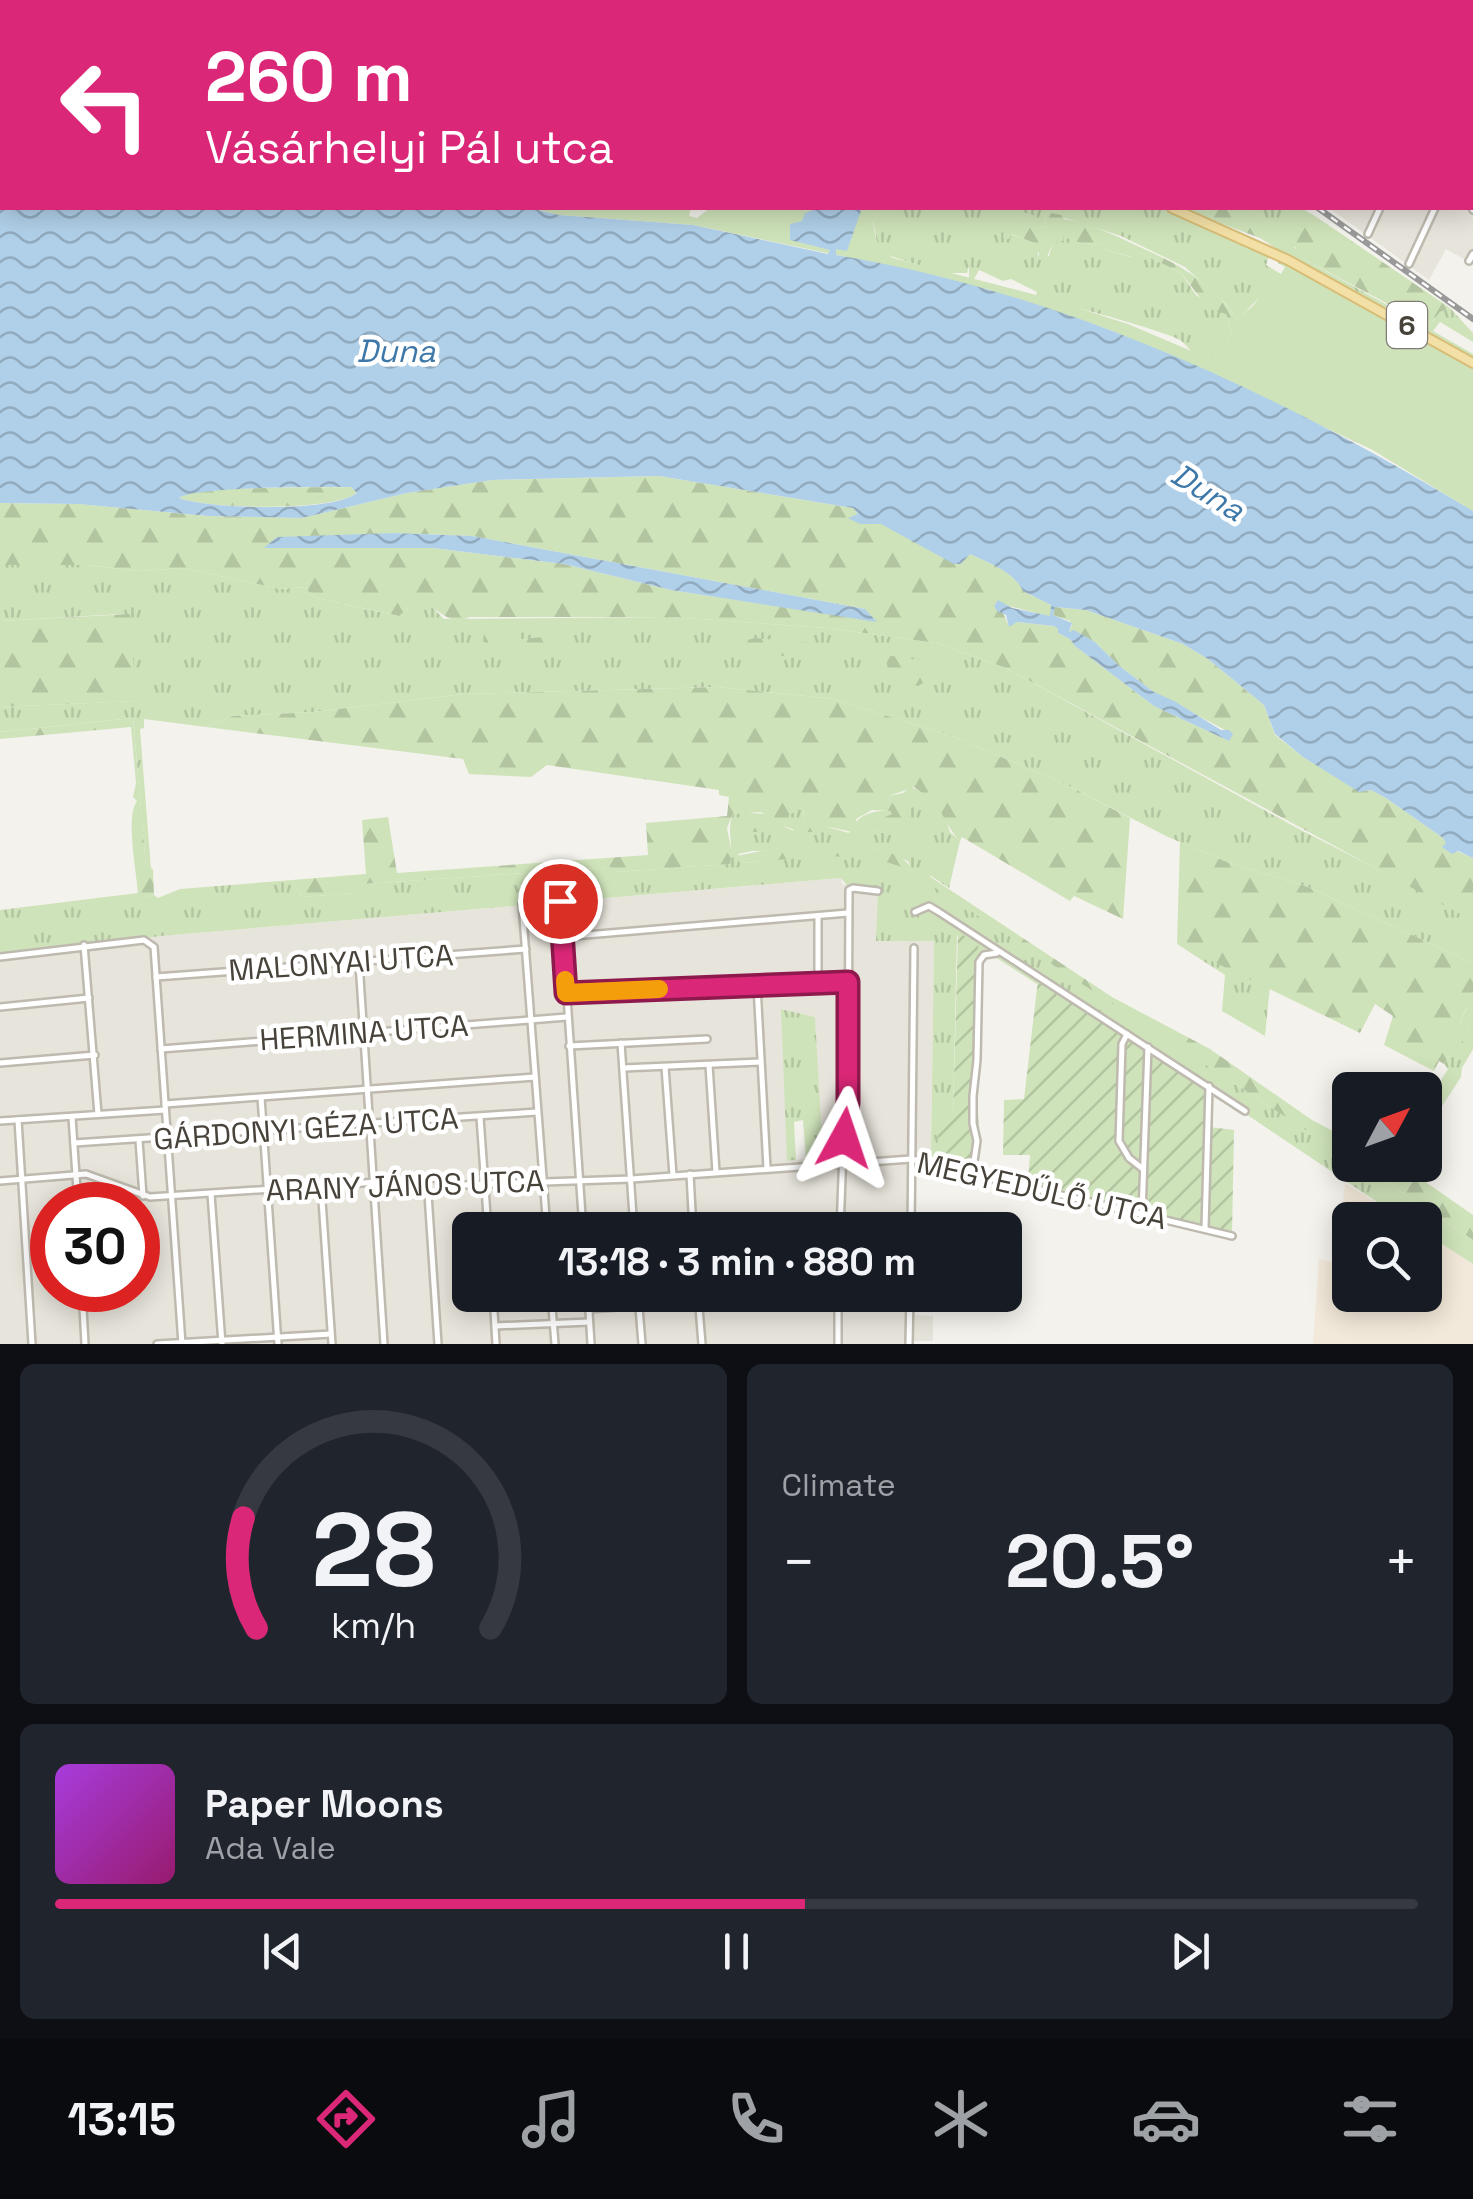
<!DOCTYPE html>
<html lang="en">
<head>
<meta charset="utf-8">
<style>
  body { margin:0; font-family:"Space Grotesk",sans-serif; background:#20242c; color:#f1f3f6; height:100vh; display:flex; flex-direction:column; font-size:38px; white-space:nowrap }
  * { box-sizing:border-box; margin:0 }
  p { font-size:32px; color:#9ea1a6 }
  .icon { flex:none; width:55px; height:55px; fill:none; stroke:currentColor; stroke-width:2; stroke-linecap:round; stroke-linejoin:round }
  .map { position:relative; height:1344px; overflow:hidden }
  .details { display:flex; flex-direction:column; gap:20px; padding:20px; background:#0d0f14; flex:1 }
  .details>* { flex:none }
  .top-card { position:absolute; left:0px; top:0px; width:1475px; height:210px; box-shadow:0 5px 25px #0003; background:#db2777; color:#fff; overflow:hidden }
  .needle { width:65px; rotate:49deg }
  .tools { position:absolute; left:1332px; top:1072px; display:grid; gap:20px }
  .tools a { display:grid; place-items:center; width:110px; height:110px; border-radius:15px; background:#171b24; box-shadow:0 5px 25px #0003; font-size:50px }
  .speed { position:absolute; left:30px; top:1182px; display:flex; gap:20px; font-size:50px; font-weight:700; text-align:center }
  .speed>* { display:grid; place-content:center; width:130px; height:130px; border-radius:50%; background:#171b24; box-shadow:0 5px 25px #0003; line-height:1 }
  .speed .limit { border:15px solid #d22; background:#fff; color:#111 }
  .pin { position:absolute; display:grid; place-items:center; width:85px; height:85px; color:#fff; margin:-42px; border:5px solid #fff; border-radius:50%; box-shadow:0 2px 10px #0007 }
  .me { position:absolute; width:110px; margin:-55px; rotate:5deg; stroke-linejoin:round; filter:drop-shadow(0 0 8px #0008) }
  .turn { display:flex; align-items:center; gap:35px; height:210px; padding:0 40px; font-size:45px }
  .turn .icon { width:130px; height:130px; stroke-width:2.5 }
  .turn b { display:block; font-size:70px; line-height:85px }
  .big { font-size:75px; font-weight:800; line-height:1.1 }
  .details .widget { flex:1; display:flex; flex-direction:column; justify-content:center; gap:15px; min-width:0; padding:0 35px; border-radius:15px; background:#20242c }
  .details .dial { align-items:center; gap:0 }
  .dial svg { height:260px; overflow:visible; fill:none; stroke:#363941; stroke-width:7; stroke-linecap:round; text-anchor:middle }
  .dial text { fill:#f1f3f6; stroke:none }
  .song { display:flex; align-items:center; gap:30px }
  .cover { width:120px; height:120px; border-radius:15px; background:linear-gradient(135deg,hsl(280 70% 55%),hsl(320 70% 35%)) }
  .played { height:10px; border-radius:5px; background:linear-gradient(90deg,#db2777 55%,#363941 55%) }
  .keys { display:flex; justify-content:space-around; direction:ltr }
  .heat { display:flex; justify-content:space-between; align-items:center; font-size:55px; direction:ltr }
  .details .tiles { flex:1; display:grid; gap:20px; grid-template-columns:1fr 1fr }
  .widget:last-child { grid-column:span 2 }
  .trip { position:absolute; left:452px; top:1212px; width:570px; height:100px; border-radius:15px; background:#171b24; box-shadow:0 5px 25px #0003; font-weight:800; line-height:100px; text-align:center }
  .tab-bar { display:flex; height:160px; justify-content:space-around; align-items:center; background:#090b0e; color:#9ea1a6 }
  .tab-bar .icon { width:70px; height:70px }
  .tab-bar .current { color:#db2777 }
  .tab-bar b { font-size:45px; color:#f1f3f6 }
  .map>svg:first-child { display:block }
  .residential { fill:#e7e4db; fill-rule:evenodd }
  .commercial { fill:#f3e9da }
  .industrial { fill:#e4e1dd }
  .grass { fill:url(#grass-tufts); fill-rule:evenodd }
  .forest { fill:url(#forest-firs); fill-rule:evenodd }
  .park { fill:#cfe3ba }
  .garden { fill:url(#garden-furrows) }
  .water { fill:url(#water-waves); fill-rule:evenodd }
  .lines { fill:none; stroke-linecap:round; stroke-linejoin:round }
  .stream { stroke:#b0d0e9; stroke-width:2.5 }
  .minor-casing { stroke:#bfbaaf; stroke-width:10 }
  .major-casing { stroke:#d7bd77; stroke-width:12 }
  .minor { stroke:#fff; stroke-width:5 }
  .major { stroke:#f3e0a6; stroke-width:8 }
  .rail-casing { stroke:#999; stroke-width:6 }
  .rail { stroke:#fff; stroke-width:2.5; stroke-dasharray:8; stroke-linecap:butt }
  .route-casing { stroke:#8e194d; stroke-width:25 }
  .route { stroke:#db2777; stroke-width:18 }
  .slow { stroke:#f59e0b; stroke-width:18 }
  .labels { text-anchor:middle; stroke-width:9; stroke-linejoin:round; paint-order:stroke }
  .shield { fill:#fff; stroke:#7f7b75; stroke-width:2.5 }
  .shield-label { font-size:28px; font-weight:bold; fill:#48433a }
  .street-label { font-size:30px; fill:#48433a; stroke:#fff }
  .water-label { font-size:32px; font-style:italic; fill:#3e78a8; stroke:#fff }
</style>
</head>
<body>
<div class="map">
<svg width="1473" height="1344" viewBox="0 0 1473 1344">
  <defs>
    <pattern id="grass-tufts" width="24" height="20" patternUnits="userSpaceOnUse" patternTransform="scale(2.5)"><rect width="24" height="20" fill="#cfe3ba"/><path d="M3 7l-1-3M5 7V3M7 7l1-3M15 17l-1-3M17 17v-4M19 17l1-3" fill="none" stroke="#b3c4a1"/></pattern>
    <pattern id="forest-firs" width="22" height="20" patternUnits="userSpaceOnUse" patternTransform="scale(2.5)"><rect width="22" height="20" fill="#cfe3ba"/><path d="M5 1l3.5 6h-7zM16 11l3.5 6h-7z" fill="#b3c4a1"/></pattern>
    <pattern id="garden-furrows" width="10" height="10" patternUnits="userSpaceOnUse" patternTransform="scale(2.5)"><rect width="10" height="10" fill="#cfe3ba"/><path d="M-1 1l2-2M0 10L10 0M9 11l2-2" fill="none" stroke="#b3c4a1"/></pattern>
    <pattern id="water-waves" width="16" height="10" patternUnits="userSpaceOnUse" patternTransform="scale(2.5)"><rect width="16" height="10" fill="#b0d0e9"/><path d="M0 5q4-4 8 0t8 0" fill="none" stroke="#91aabe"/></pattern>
  </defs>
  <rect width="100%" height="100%" fill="#f4f2ec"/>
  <g class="residential">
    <path d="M1335,0H1473V264L1446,249L1429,280L1329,208H1472V2H1334Z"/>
    <path d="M842,878V884L879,890L877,941L934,940L931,1155H916V1230H470V1295H915V1315L933,1316V1341H914L913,1344H0V956L161,936ZM782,1009L815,1017L822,1157L788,1161ZM52,1205H138V1290H52Z"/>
  </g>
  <path class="commercial" d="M1345,1183L1404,1220H1350V1295H1425V1233L1473,1264V1344H1313L1319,1259L1336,1263Z"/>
  <path class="industrial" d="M401,0H987L985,2Z"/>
  <g class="grass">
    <path d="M883,208H1167L1270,254L1266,265L1281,274L1285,267L1278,263L1280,260L1473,367L1284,283C1261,290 1255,305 1237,319L1225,303L1185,267L1121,236L1046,212L1045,226L1039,227L1022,213L1021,221L1011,234L1034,243L1039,257L1049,256L1053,242L1064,234L1073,242L1104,245L1106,250L1131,257L1139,252L1181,273L1196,295L1226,314L1232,334C1226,349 1214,358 1204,371C1197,361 1190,347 1180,340C1168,332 1045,297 1035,299L1037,292L1011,279L1003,281L979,270L973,281L969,278V266L967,273H944L884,254L878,248L873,220Z"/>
    <path d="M1247,208H1302L1318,218L1315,223L1275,225Z"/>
    <path d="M1291,246L1302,252L1304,259L1418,322L1429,326L1440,312L1450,308L1473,333V342L1440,322L1433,331L1473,354V359L1283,253Z"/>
    <path d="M0,565H88L138,571L183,568L280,589L303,587L317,598L398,616L409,607L411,599L433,608L444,619L670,617L828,628L936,643L1006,668L1299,829L1456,909L1473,921V963L1308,887L1227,862L1168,837L1067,785L954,737L834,699L717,687L464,694L313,712L233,716L206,727L144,719V728L140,729L151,869L146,868L133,718L0,732V707L135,701L121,614L0,621Z"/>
    <path d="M910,787L938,797L950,832L960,841L949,888L931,876H918L1350,1159V1165H1360L1473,1240V1264L1425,1233V1220H1404L1125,1033L1039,981L1037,984L992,955L985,959L981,969L957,935L953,1117L938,1154L931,1155L934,941H876L878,891L849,888L841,878L161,936L0,956V910L138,893L143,898L154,895L158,898L180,889L292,880L302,897L356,893L363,884L613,867L616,872L729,864C735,844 725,832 734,811L765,828L771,826L766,820L754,819L748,813L786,815L803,807L804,821L786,822L783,826L794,831L803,825L808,832L827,827L849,833C857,815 871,810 890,811L893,814L872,823L862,820L863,825L883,833L901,820L895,806L890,803L889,796L903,793ZM876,849L908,861L913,873C865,844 794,859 740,863L738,854L752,851Z"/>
    <path d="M1177,944L1270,986L1265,1036L1222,1011L1225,975Z"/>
    <path d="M1468,1006L1470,1017H1473V1049L1462,1068L1461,1077L1431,1123L1425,1120V1105L1448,1069L1444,1064L1449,1056H1452L1470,1024L1462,1021L1457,1027Z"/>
    <path d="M781,1009L815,1017L823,1157L806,1159L803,1120L794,1122L796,1160L787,1161Z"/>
  </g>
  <g class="forest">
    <path d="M1180,208H1247L1275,225L1298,213L1314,222L1318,218L1450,308L1440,312L1429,326L1304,259L1295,247L1283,253L1260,238Z"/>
    <path d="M1022,212L1037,216L1040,227L1045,226L1046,212L1061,215L1064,219C1093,224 1118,237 1144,249C1183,266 1212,284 1237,319L1253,306L1272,281L1290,282L1473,511L1373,450L1204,371C1214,358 1226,349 1232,334L1226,314L1209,309L1181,273L1139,252L1132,257L1106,250L1103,245L1073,242L1064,235L1063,241L1053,243L1046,259L1039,258V253L1033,250L1034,243L1012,234L1009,239L1003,237L1005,227L1016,225L1021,220Z"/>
    <path d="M659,476L853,508L858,514L854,518L861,524L880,523L964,558L970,554C989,563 1014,572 1023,591L1051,605V617L1005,605L1003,613L1009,626L1017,622L1054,626L1059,629L1058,633L1070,639L1075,646L1154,706L1229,741L1225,730L1154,692L1118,665L1095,642L1074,631L1069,632L1072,625L1070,621L1053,615L1055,607L1086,610L1183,644L1208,659L1264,705L1275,735L1303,757L1359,791L1371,790L1386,798L1443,838C1453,853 1456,850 1473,858V921L1006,668L936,643L828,628L670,617H470C449,625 446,614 428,606C422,604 417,602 411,599L410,606L399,616L317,598L303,587L280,589L183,568L138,571L88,565H0V503L78,504L208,516L302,518L407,493L492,480ZM394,533L472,536L865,609L875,621L671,590L564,564L433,548H266Z"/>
    <path d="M351,487L357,493C332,512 207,509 179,498C197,485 320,488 351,487Z"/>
    <path d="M130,614L136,701L0,707V621Z"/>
    <path d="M514,624L516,634L521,639L544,637L550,641L536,648L515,642L488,645L483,641L484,633Z"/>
    <path d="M754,638L810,643L818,646L816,658C803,662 761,652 747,646L748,640Z"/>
    <path d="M886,655L925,661L923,683L918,686L897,681L888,673Z"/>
    <path d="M717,687L834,699L954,737L1067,785L1130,818L1123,919L1074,896L1070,901L962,837L960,841C952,834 944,817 938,807V798L932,800L914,787L889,796L890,803L905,805L909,819L883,833L862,825V819L872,823L892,814L890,811L872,810L856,819L858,833L828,827L821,832H808L803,826L794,835L793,829L783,826L786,822L804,820L803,807L781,820L760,812L749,813L754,819L772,820L773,824L764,831L754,832L743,824L741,815L734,811L727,828L732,854L730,864L615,872L613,867L363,884L357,893L302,897L292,880L366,874L362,820L388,817L397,873L648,855L646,823L727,816L729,797L719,795V790L547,765L531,777L469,774L463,759L206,727L233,716L313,712L464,694Z"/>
    <path d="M133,718L146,867L153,869L154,895L143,898L138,895C137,872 125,817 137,801L133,797L136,783L131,727L0,739V732Z"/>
    <path d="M1180,842L1227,862L1308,887L1473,963V1017H1470L1467,1007L1458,1025L1464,1020L1470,1024L1462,1039L1466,1051L1463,1056H1449L1444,1064L1439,1061L1434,1071L1384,1045L1393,1016L1375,1004L1360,1033L1177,944Z"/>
    <path d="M860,847C880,849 908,854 914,874C870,845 791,860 740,863L736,856L767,850Z"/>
    <path d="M923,872L1112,997L1210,1049L1312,1120L1350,1140V1159L917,876Z"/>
    <path d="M1360,1165H1401L1473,1215V1240Z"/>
  </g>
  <path class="park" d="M530,208H691L689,216L697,218L710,208H883L873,220C875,237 876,250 893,258L1044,297L1128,324L1210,359L1227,347L1237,319L1253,306L1272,281L1283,283L1290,265L1473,367V511L1373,450L1270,400L1110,330L1003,295L918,272L693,225L559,215Z"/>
  <g class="garden">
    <path d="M958,932L978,944C983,988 976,1032 976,1077C977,1112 983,1143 975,1178L916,1168V1155L938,1154L937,1117H953Z"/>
    <path d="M1038,980L1210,1089L1209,1127L1234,1130L1232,1236L1027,1191L1030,1155H1003L1004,1100L1024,1099Z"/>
  </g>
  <g class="water">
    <path d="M0,193L2,208H530L559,215L693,225L828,254L830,250L790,240V224L802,221L805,213L819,208H862L847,251L836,249V255C1062,292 1278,393 1473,511V858L1458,851L1452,854L1442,847L1446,843L1443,838L1386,798L1371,790L1359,792L1303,757L1275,734L1264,705L1208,659L1183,644L1086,610L1055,607L1053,615L1072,623L1069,632L1074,630L1095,642L1118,665L1154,692L1176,702L1221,730H1229L1233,734L1229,741L1154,706L1075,646L1070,639L1058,633V629L1054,626L1017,622L1009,627L1006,615L997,611L994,606L998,600L1012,608L1050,616L1051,605L1023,591C1014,572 989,563 970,554L961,564H954L881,524H860L848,518L858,514L853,508L659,476L492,480L407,493L302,518L208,516L78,504L0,503ZM351,487L357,493C332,513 208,509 179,498C194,486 323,487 351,487Z"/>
    <path d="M394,533L472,536L865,609L877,622L671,590L564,564L433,548H264L277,537Z"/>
  </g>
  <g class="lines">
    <path class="stream" d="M61,2L62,0"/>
    <defs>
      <g id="minor">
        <path d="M988,2L989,0"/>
        <path d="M1124,2L1125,0"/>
        <path d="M1173,2L1174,0"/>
        <path d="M1334,2L1335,0"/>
        <path d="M1383,2L1385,0"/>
        <path d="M1430,2L1431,0"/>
        <path d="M1472,15L1473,14"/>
        <path d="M1472,89H1473"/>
        <path d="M1472,109H1473"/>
        <path d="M1472,203L1473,201"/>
        <path d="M1472,208L1473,210"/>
        <path d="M1368,234L1380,208"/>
        <path d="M1469,261L1473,254"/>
        <path d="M1409,264L1435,208"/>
        <path d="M560,895L583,1230"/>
        <path d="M522,904L547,1230"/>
        <path d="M915,912L929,906L939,912L1245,1111"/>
        <path d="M562,937L848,913"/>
        <path d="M84,945L98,1114"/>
        <path d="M0,957L144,940L154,947L182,1344"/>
        <path d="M359,962L384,1344"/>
        <path d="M156,977L526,949"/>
        <path d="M818,982V916"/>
        <path d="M757,986L767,1168"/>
        <path d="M566,993L847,982"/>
        <path d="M0,1007L89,998"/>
        <path d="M1127,1034L1122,1044L1119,1141L1129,1158L1143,1169"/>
        <path d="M621,1043L634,1230"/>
        <path d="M569,1046L707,1039"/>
        <path d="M161,1049L567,1017"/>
        <path d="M0,1063L95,1055"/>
        <path d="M709,1065L716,1172"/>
        <path d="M665,1067L673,1175"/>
        <path d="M623,1068L760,1062"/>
        <path d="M261,1097L278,1344"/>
        <path d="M165,1104L535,1077"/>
        <path d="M72,1117L78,1205"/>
        <path d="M480,1117L488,1230"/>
        <path d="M18,1120L32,1344"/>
        <path d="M0,1121L165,1110"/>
        <path d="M139,1140L143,1196"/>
        <path d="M74,1143L537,1112"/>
        <path d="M690,1174L693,1230"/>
        <path d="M972,1175L977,1141L973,1123V1096L977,1060L979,962L984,955L997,953"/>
        <path d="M427,1179L438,1344"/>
        <path d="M0,1181L86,1174L150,1197L438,1178L462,1185L631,1179L911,1159L1232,1236"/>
        <path d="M321,1186L332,1344"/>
        <path d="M211,1194L222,1344"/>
        <path d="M1142,1214L1148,1047"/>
        <path d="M1205,1228L1209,1086"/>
        <path d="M816,1230L911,1222"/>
        <path d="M840,1230L844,1124L848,1102L849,890L853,888L878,891"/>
        <path d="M911,1230L914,948"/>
        <path d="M82,1290L85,1344"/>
        <path d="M493,1295L496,1344"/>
        <path d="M551,1295L555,1344"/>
        <path d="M588,1295L591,1344"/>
        <path d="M638,1295L642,1344"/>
        <path d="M698,1295L702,1344"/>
        <path d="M83,1298L131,1295L130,1290"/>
        <path d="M589,1309L790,1295"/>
        <path d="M495,1326L589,1322"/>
        <path d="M157,1344L331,1334"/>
        <path d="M838,1344V1295"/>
        <path d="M909,1344L910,1295"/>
      </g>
      <g id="major">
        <path d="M385,0L387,2"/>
        <path d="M1084,0L1089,2"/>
        <path d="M1472,192H1473"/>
        <path d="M1172,208L1288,260L1473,363"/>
      </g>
    </defs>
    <use href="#minor" class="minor-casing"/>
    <use href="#major" class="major-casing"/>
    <use href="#minor" class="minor"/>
    <use href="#major" class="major"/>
    <defs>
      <g id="rail">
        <path d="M659,0L664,2"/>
        <path d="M1032,0L1035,2"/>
        <path d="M1318,208L1473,319"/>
      </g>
    </defs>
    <use href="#rail" class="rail-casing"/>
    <use href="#rail" class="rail"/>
  </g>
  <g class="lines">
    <defs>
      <path id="route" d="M560,901L566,993L848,982V1102L844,1138"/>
    </defs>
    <use href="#route" class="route-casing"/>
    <use href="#route" class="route"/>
    <path class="slow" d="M565,980L566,993L659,989"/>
  </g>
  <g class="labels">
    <rect class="shield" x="1387" y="302" width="40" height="46" rx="8"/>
    <g class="shield-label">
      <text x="1407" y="335">6</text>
    </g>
    <g class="street-label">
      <text transform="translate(341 963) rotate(-4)" y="10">MALONYAI UTCA</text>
      <text transform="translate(364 1033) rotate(-4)" y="10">HERMINA UTCA</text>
      <text transform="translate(306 1129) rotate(-4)" y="10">GÁRDONYI GÉZA UTCA</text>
      <text transform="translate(405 1186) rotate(-2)" y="10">ARANY JÁNOS UTCA</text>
      <text transform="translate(1042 1191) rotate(13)" y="10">MEGYEDŰLŐ UTCA</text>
    </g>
    <g class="water-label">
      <text x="396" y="362">Duna</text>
      <text transform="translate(1208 492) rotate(32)" y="11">Duna</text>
    </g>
  </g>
</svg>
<div class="tools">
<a><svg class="needle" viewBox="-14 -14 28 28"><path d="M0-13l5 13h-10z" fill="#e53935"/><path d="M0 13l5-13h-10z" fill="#9ea1a6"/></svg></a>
<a><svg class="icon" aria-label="search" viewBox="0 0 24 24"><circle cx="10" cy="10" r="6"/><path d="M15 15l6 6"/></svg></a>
</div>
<div class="speed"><div class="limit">30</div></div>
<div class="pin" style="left:560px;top:901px;background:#d93025"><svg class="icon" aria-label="arrive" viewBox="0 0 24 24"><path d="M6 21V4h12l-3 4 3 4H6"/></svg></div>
<svg class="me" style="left:844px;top:1138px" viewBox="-20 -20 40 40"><path d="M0-17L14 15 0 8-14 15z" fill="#db2777" stroke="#fff" stroke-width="4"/></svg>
<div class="trip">13:18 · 3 min · 880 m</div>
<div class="top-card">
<div class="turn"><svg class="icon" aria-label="left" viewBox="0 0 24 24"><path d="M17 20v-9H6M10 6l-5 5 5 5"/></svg><div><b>260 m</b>Vásárhelyi Pál utca</div></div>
</div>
</div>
<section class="details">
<div class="tiles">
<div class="widget dial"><svg viewBox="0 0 100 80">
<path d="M14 69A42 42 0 1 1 86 69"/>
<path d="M14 69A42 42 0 0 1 10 35" stroke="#db2777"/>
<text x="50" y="56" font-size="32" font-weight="700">28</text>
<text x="50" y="72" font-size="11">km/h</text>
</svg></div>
<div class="widget"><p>Climate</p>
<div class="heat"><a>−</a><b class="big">20.5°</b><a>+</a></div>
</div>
<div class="widget">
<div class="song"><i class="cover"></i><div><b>Paper Moons</b><p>Ada Vale</p></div></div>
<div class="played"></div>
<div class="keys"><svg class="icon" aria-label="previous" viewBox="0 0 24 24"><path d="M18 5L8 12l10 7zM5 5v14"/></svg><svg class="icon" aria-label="pause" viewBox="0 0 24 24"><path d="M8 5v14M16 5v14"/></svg><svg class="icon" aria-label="next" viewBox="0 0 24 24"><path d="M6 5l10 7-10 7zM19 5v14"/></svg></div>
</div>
</div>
</section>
<nav class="tab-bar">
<b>13:15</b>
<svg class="icon current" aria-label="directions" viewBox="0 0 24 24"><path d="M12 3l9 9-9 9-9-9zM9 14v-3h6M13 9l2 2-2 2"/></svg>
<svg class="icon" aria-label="music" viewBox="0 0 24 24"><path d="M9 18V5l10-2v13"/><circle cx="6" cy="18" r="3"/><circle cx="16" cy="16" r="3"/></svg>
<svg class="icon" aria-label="phone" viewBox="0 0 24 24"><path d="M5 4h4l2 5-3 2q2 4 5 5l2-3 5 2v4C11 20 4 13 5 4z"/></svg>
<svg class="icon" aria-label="climate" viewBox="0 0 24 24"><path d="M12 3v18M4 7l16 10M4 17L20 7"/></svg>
<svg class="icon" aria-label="car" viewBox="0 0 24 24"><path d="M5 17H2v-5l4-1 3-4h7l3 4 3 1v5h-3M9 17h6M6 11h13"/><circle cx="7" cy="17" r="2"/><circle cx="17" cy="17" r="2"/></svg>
<svg class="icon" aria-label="filters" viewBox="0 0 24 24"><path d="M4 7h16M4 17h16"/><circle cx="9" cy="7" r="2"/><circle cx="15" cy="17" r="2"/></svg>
</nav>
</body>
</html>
